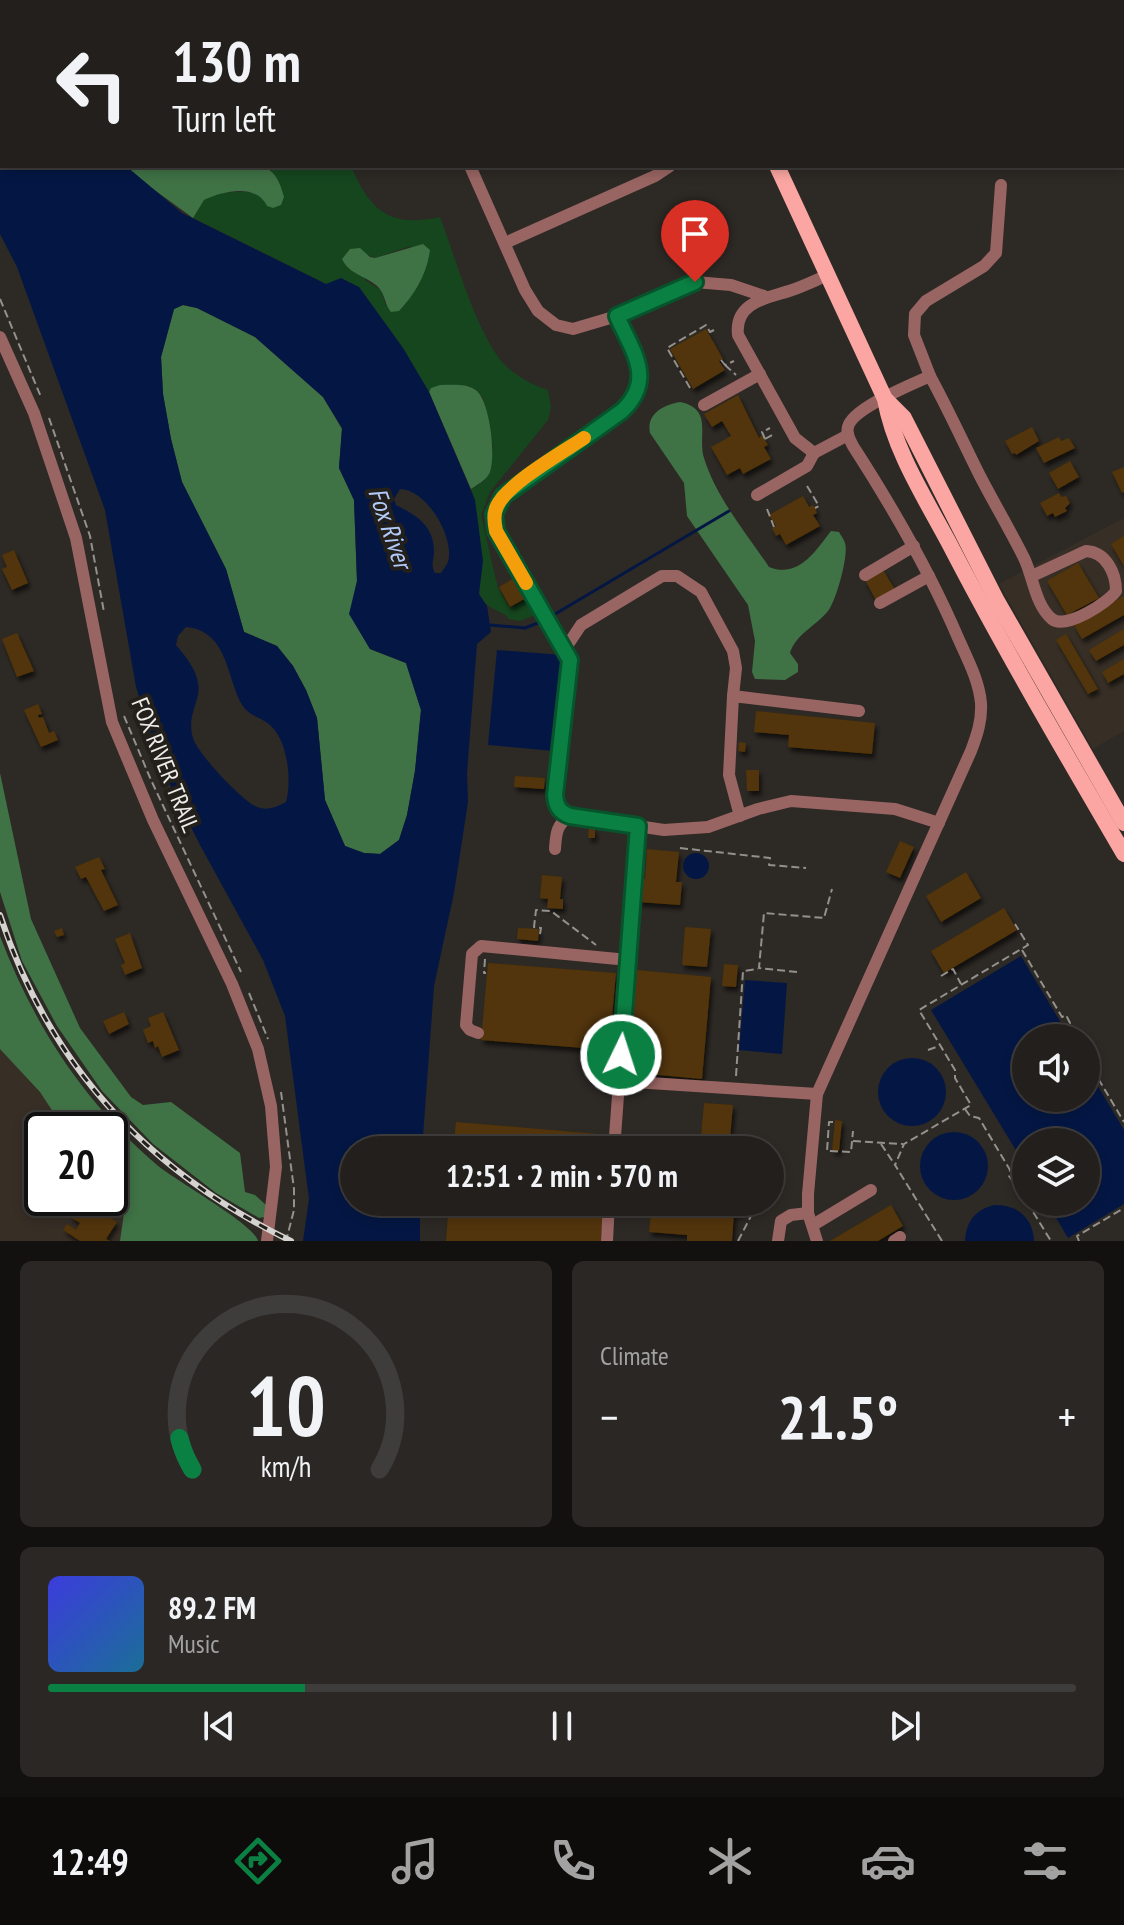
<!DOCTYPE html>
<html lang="en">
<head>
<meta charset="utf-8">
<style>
  body { margin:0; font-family:"PT Sans Narrow",sans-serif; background:#2a2725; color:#f1f3f6; height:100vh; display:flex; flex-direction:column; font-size:30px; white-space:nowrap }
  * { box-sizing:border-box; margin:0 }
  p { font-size:26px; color:#a2a2a3 }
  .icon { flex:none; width:44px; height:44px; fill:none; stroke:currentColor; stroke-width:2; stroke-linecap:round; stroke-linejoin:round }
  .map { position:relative; height:1241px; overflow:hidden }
  .drawer { display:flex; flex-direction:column; gap:20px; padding:20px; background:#13110f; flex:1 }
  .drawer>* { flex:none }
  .top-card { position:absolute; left:0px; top:0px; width:1124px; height:168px; box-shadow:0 4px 12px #0003,0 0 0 2px #3f3d3b; background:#221f1c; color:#f1f3f6; overflow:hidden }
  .buttons { position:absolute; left:1012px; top:1024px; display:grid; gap:16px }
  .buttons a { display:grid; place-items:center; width:88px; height:88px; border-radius:50%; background:#221f1c; box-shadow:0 4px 12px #0003,0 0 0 2px #3f3d3b; font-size:40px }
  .speed { position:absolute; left:24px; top:1112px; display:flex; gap:16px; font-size:40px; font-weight:700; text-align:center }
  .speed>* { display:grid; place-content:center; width:104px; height:104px; border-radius:50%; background:#221f1c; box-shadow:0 4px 12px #0003,0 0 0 2px #3f3d3b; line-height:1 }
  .speed .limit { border:4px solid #111; border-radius:12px; background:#fff; color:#111 }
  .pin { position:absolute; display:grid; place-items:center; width:68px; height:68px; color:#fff; margin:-82px -34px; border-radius:50% 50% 50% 0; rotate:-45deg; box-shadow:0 0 8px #0007 }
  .pin .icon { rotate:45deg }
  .me { position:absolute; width:88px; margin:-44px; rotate:4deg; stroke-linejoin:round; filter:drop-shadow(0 0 6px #0008) }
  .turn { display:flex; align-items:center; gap:28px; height:168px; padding:0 40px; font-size:36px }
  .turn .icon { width:104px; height:104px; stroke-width:2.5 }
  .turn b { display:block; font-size:56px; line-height:68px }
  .big { font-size:60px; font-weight:800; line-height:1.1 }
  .drawer .tile { flex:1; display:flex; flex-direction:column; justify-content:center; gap:12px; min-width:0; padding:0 28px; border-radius:12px; background:#2a2725 }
  .drawer .dial { align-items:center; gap:0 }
  .dial svg { height:208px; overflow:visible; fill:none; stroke:#3f3d3b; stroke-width:7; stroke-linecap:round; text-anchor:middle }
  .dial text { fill:#f1f3f6; stroke:none }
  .song { display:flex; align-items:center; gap:24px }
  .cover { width:96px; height:96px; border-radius:12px; background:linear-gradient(135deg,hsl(240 70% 55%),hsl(200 70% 35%)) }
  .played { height:8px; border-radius:4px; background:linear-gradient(90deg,#0b8043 25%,#3f3d3b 25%) }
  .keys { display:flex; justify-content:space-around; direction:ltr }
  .heat { display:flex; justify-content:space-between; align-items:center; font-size:44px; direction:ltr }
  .drawer .tiles { flex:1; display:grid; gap:20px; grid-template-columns:1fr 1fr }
  .tile:last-child { grid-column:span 2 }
  .trip { position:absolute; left:340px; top:1136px; width:444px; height:80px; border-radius:40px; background:#221f1c; box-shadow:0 4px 12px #0003,0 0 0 2px #3f3d3b; font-weight:800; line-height:80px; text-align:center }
  .menu { display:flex; height:128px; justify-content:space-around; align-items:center; background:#0e0c0b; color:#a2a2a3 }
  .menu .icon { width:56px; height:56px }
  .menu .current { color:#0b8043 }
  .menu b { font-size:36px; color:#f1f3f6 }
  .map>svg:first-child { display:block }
  .built { fill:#372f26 }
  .green { fill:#15461e; fill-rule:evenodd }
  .forest { fill:#3f7245 }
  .water { fill:#041744; fill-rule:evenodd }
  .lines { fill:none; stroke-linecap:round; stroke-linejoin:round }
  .stream { stroke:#041744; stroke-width:3 }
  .building { fill:#533507; filter:url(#shadow) }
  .path { stroke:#94918d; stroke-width:2; stroke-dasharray:8 4; stroke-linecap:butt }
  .minor { stroke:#996563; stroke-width:12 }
  .major { stroke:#fba6a2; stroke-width:16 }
  .rail-casing { stroke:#d5d3d0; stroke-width:6 }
  .rail { stroke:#23201c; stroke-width:3; stroke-dasharray:9; stroke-linecap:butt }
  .route-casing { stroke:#07532c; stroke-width:20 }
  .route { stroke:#0b8043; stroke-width:14 }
  .slow { stroke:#f59e0b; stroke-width:14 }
  .labels { text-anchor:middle; stroke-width:8; stroke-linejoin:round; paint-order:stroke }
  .street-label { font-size:24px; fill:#eeece9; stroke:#23201c }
  .water-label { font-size:26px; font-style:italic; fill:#b1caf9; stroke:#23201c }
</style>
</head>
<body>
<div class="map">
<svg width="1124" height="1241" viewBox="0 0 1124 1241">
  <defs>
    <filter id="shadow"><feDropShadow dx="2.5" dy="4.5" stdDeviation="2" flood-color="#0009"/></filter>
  </defs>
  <rect width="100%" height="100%" fill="#2d2925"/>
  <g class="built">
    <path d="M1124,518V731L1093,749L999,584Z"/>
    <path d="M0,1022L76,1130H42V1198H110V1178L136,1215L129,1241H0Z"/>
  </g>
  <path class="green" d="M263,166H351C370,211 390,228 440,217C456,258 476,334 505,365C516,376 534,386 548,390L551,407L548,420L490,492L481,515L498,588L510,608L524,600L534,614L533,616L520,621L508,619L507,616C497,610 483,606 479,594C477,586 481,577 481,569C481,547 478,509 471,489L484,481L493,447L483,398L475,389L468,386L453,385L432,388L429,392L403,348L359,287L326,284L193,218C197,213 198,206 203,201C213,191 252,189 262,196L272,171ZM411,246L386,306L381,290L365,280V254L375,258Z"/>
  <g class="forest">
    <path d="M126,166H263C277,173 280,183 284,197L281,205L273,208L267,206C256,183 223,191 204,200L193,218L142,181Z"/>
    <path d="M423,244L430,250C427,274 415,294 399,311L391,312C385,305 385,295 379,288C368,276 349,275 342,259L350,249L360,248L370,257L375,258Z"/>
    <path d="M183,305L197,308L255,337L323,397L342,429L339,468L354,500L357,581L350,614L370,649L406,663L421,710L415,771L407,815L399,840L380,854L364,853L345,846L325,800L317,718L306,690L293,666L277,646L244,632L226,569L182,482L171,439L163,394L161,357L174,309Z"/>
    <path d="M440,385C452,385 468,383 477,391C490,403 496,456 490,472C487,480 478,484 471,489L429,392L431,388Z"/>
    <path d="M680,402C714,409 697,436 704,458C716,497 746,533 769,567C799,579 816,550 831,531L839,532C841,536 844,539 845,543C849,555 836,601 828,611C816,626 796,634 790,653L798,664V672L785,680L755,679L752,672L755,641L748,605L687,516L684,483L650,433C646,414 663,405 680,402Z"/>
    <path d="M0,773L31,919L80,1028L131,1097L143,1105L171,1102L240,1153L245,1192L255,1195L266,1205L265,1217L259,1218L216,1193L153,1144L102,1091L57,1026L22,961L0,892Z"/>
    <path d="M0,936C34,1026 84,1102 157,1165C176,1181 254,1224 258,1241H120L124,1213L110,1192V1130H65L40,1092L0,1049Z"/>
  </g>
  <g class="water">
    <path d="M0,0H56L2,2V166H126L182,213L326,284L341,278L359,287L403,348L429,392L475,500L483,561L479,594L487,606L491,632L477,644L467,773L468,802L454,893L434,986L422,1150H354V1202H420V1241H303L309,1199L285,1016L263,960L200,845L163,771L136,687L105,510L17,267L0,234ZM183,305L197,308L255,337L323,397L342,428L339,468L354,500L357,581L349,614L370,649L406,663L421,710L415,771L407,815L399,840L380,854L364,853L345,846L325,800L317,718L306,690L293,666L277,646L244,632L226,569L182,482L171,439L163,394L161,357L174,309ZM400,489C426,490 451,532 449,556C449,563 445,567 441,573H435C431,566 433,562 434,554C435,527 418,516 396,505L394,499ZM186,627C227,631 226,674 241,703C248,716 259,716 270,725C288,741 292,781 286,802C276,807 268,811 257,807C242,801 197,753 193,738C188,721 194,711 198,695C202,676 187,658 176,645L178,636Z"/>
    <path d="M497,650L562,655L554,751L488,745Z"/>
    <circle cx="696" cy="866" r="13"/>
    <path d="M1021,956L1070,1038H1026V1098H1086V1066L1124,1130V1204L1068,1238L1047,1202H1086V1142H1026V1167L931,1010Z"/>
    <path d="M745,980L787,983L782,1054L739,1050Z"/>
    <circle cx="912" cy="1092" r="34"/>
    <circle cx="954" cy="1166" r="34"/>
    <path d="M995,1205C1018,1205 1033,1218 1034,1241H965C966,1221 976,1209 995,1205Z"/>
  </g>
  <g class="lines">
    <g class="stream">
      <path d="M550,617L729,511"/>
      <path d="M490,625L525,628L543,621"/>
    </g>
  </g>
  <g class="building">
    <path d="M706,329L723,359L719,361L725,370L693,389L670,349Z"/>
    <path d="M738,395L759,438L762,435L768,445L764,447L771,459L743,474L740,468L727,475L711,447L731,436L722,421L712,427L704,414Z"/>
    <path d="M1032,427L1039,441L1016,455L1015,453L1012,454L1005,441Z"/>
    <path d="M1059,437L1061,441L1069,438L1075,448L1044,463L1036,448Z"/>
    <path d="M1070,461L1079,477L1058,489L1049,473Z"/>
    <path d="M1124,467V492L1122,493L1112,472Z"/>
    <path d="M1059,493L1061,497L1066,496L1070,503L1065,508L1067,511L1055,517L1053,513L1047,516L1040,503Z"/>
    <path d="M803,496L809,507L813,505L815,508L817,513L813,515L820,526L786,545L780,534L776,536L772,528L776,526L769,515Z"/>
    <path d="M1124,536V566L1111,544Z"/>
    <path d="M14,550L28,583L12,590L2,569L7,567L2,555Z"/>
    <path d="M1078,563L1099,598L1067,615L1047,581Z"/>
    <path d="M883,570L896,591L877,602L865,580Z"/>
    <path d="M514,578L526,598L510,607L499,587Z"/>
    <path d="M1124,596V615L1082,639L1074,625Z"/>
    <path d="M1124,629V645L1096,661L1089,650Z"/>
    <path d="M17,633L34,671L17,677L2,639Z"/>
    <path d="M1066,634L1098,689L1088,694L1056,640Z"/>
    <path d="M1124,659V674L1108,683L1102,672Z"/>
    <path d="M38,704L42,714L38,715L39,718L43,717L49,733L54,731L58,740L41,747L24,710Z"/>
    <path d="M756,711L875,723L872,754L788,747L789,735L754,732Z"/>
    <path d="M739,742L746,743L745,752L738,751Z"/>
    <path d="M746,770H759V791H747Z"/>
    <path d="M515,776L545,778L544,789L514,787Z"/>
    <path d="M589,826L595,829V838H588Z"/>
    <path d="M900,841L914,847L900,878L886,872Z"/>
    <path d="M647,849L679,852L676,882H682L680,905L638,902L640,879H645Z"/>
    <path d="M99,857L105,869L101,870L118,905L104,911L86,877L81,879L75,867Z"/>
    <path d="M966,872L981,898L941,922L926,896Z"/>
    <path d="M542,875L562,877L560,899H563V909L547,908L548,899L540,898Z"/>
    <path d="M1004,908L1017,930L944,973L931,951Z"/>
    <path d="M685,927L711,929L707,967L682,965Z"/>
    <path d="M62,928L64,935L57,937L54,931Z"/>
    <path d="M518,928L539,929L538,941L517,939Z"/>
    <path d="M130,933L142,968L125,975L121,965L125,963L115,939Z"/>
    <path d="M488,963L616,973L609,1050L481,1040Z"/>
    <path d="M724,964L738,965L736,987L722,986Z"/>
    <path d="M637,970L711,977L702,1079L627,1072Z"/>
    <path d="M124,1012L129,1024L109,1034L103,1021Z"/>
    <path d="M163,1012L179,1050L162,1057L158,1046L155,1048L153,1041L148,1043L143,1030L151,1026L148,1018Z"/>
    <path d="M704,1103L733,1105L729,1150H656L657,1143L700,1147Z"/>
    <path d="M835,1120L842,1121L839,1151H832Z"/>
    <path d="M456,1122L610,1135L609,1150H453Z"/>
    <path d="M81,1200L117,1222L106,1239L110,1241H80L63,1230L67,1224L76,1230L80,1223L70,1217Z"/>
    <path d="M449,1202H604L601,1241H446Z"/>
    <path d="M652,1202H742L741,1214L734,1213L732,1241H687V1235L649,1232Z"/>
    <path d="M891,1205L903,1226L878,1241H830Z"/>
  </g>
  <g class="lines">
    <g class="path">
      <path d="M0,299L41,397"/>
      <path d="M721,360L725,365L734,361"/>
      <path d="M725,365L736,375"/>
      <path d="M690,388L667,348L706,325L710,332L714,330"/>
      <path d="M49,418L90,536L104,612"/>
      <path d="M765,439L762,432L770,428"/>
      <path d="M765,439L774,434"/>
      <path d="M807,486L819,506L815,508"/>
      <path d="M767,509L774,527"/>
      <path d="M124,716L151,780L241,972"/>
      <path d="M680,848L770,858L769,865L806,868"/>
      <path d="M540,934L541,928L534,927L536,910L551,911L596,945"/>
      <path d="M1022,950L1062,1017L1066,1015L1070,1023L1066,1025L1074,1038"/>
      <path d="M485,959L484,973H486"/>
      <path d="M797,972L759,968L764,913L824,918L832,889"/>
      <path d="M941,976L953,969L961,984"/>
      <path d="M249,993L268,1039"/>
      <path d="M928,1050L939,1046"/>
      <path d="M1086,1058L1124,1122"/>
      <path d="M736,1076L743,971L758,969"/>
      <path d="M281,1092L294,1189V1210L286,1241"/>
      <path d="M965,1109L970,1116L979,1118L1010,1170L1009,1176L1026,1200"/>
      <path d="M833,1122H829L827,1151L851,1152L853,1131"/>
      <path d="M853,1141L903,1144"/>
      <path d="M881,1144L895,1165"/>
      <path d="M1027,1202L1051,1241"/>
      <path d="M738,1241L752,1214L754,1202"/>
      <path d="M942,1241L895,1165L904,1144L971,1105L955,1078V1070L919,1010L1028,945L1015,924"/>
      <path d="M1079,1241L1077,1236L1124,1208"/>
    </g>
    <g class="minor">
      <path d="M397,0V2"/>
      <path d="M620,0L621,2"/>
      <path d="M470,166L525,290L538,311L556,325L573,329L617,316"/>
      <path d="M505,243L655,176L670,166"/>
      <path d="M828,275C816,280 804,286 792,290C769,298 734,301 738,335L795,438L814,453L848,435"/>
      <path d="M764,296L731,285L695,282L617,316C632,351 656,379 622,411L503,496L494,514L496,531L570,660L555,795C556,806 559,812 570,816L664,830L708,827L758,809L791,801L895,809L939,823"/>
      <path d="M0,337L34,413L76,538L112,722L153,820L232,984L258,1049L271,1106L276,1167L267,1241"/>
      <path d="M930,376C948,409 963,442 980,476C994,503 1010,530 1024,558C1033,576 1035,605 1052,619C1065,630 1108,603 1116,591C1116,573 1106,552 1086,551L1032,576"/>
      <path d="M704,405L760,374"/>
      <path d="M757,495L807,466L814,453"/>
      <path d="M865,575L914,546"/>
      <path d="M880,603L929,576"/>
      <path d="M565,649L581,625L662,576H677L701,592L733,651L736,668L733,696"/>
      <path d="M740,816L729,775L733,696L859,711"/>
      <path d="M555,849C556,834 556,825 570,816"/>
      <path d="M478,1033L470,1030L466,1025L472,954L481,946L628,960L638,826"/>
      <path d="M619,1081L817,1094"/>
      <path d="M614,1150L628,960"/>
      <path d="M813,1225L871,1190"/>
      <path d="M607,1241L609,1202"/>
      <path d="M778,1241L781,1221L791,1215L808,1213"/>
      <path d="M817,1241L808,1213V1194L817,1094L971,751C977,735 982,721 981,703C979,681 968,660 959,640C930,572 893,508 853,446C850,440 846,434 848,427C852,408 913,384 930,376L914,335L915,314L926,301L984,266L996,253L1001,185"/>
      <path d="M894,1241L900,1237"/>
    </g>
    <g class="major">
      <path d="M704,0L705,2"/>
      <path d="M777,166L885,399C894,450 925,498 949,543C1004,649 1064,751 1124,854"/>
      <path d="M886,400L904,418L997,601L1124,823"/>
    </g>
    <defs>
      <path id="rail" d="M0,915C49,1066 149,1172 291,1241"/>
    </defs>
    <use href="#rail" class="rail-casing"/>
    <use href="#rail" class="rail"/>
  </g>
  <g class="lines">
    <defs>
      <path id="route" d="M621,1055L638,826L570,816C559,812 556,806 555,795L570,660L496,531L494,514L503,496L622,411C656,379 632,351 617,316L695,282"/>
    </defs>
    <use href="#route" class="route-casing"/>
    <use href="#route" class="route"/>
    <path class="slow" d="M526,583L496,531C494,522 493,514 497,506C507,484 563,452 584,438"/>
  </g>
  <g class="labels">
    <g class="street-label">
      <text transform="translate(165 765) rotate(68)" y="8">FOX RIVER TRAIL</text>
    </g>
    <g class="water-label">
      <text transform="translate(390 528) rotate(71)" y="9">Fox River</text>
    </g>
  </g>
</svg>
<div class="buttons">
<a><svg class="icon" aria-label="sound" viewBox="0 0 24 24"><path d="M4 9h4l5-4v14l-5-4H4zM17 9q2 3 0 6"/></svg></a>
<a><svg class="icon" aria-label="layers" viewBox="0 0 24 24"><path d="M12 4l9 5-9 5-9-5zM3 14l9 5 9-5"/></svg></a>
</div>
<div class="speed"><div class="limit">20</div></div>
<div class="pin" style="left:695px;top:282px;background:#d93025"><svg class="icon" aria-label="arrive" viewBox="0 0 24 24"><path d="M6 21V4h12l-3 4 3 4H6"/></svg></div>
<svg class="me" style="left:621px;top:1055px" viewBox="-20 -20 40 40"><circle r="17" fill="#0b8043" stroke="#fff" stroke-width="3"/><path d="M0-11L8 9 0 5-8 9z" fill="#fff"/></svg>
<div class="trip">12:51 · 2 min · 570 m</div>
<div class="top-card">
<div class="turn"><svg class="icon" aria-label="left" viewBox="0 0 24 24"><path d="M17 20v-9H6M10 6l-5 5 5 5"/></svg><div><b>130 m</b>Turn left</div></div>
</div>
</div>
<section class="drawer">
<div class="tiles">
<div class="tile dial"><svg viewBox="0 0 100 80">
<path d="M14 69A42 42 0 1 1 86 69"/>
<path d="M14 69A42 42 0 0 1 9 57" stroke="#0b8043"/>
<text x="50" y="56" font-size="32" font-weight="700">10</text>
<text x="50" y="72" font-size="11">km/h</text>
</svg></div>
<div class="tile"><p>Climate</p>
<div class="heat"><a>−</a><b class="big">21.5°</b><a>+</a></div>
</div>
<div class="tile">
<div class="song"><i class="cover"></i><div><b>89.2 FM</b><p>Music</p></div></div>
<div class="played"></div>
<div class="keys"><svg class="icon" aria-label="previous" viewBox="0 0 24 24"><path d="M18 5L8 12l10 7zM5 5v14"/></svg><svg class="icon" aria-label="pause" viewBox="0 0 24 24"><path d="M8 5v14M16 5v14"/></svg><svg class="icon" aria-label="next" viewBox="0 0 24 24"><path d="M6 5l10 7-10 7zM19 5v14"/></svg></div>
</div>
</div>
</section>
<nav class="menu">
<b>12:49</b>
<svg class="icon current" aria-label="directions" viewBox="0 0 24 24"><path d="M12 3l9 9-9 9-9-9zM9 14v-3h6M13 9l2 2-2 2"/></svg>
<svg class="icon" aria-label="music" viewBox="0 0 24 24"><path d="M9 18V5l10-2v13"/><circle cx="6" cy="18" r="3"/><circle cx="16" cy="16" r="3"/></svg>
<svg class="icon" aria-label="phone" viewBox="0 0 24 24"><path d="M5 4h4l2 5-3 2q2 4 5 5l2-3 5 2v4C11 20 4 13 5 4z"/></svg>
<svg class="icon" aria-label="climate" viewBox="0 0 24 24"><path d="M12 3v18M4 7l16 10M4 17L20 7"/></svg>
<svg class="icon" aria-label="car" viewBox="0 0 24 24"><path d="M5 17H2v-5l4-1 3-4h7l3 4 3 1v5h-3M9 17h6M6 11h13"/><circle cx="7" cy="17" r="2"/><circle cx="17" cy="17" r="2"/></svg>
<svg class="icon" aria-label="filters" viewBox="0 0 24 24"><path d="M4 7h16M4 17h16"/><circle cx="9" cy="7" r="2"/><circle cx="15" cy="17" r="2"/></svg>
</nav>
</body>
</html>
